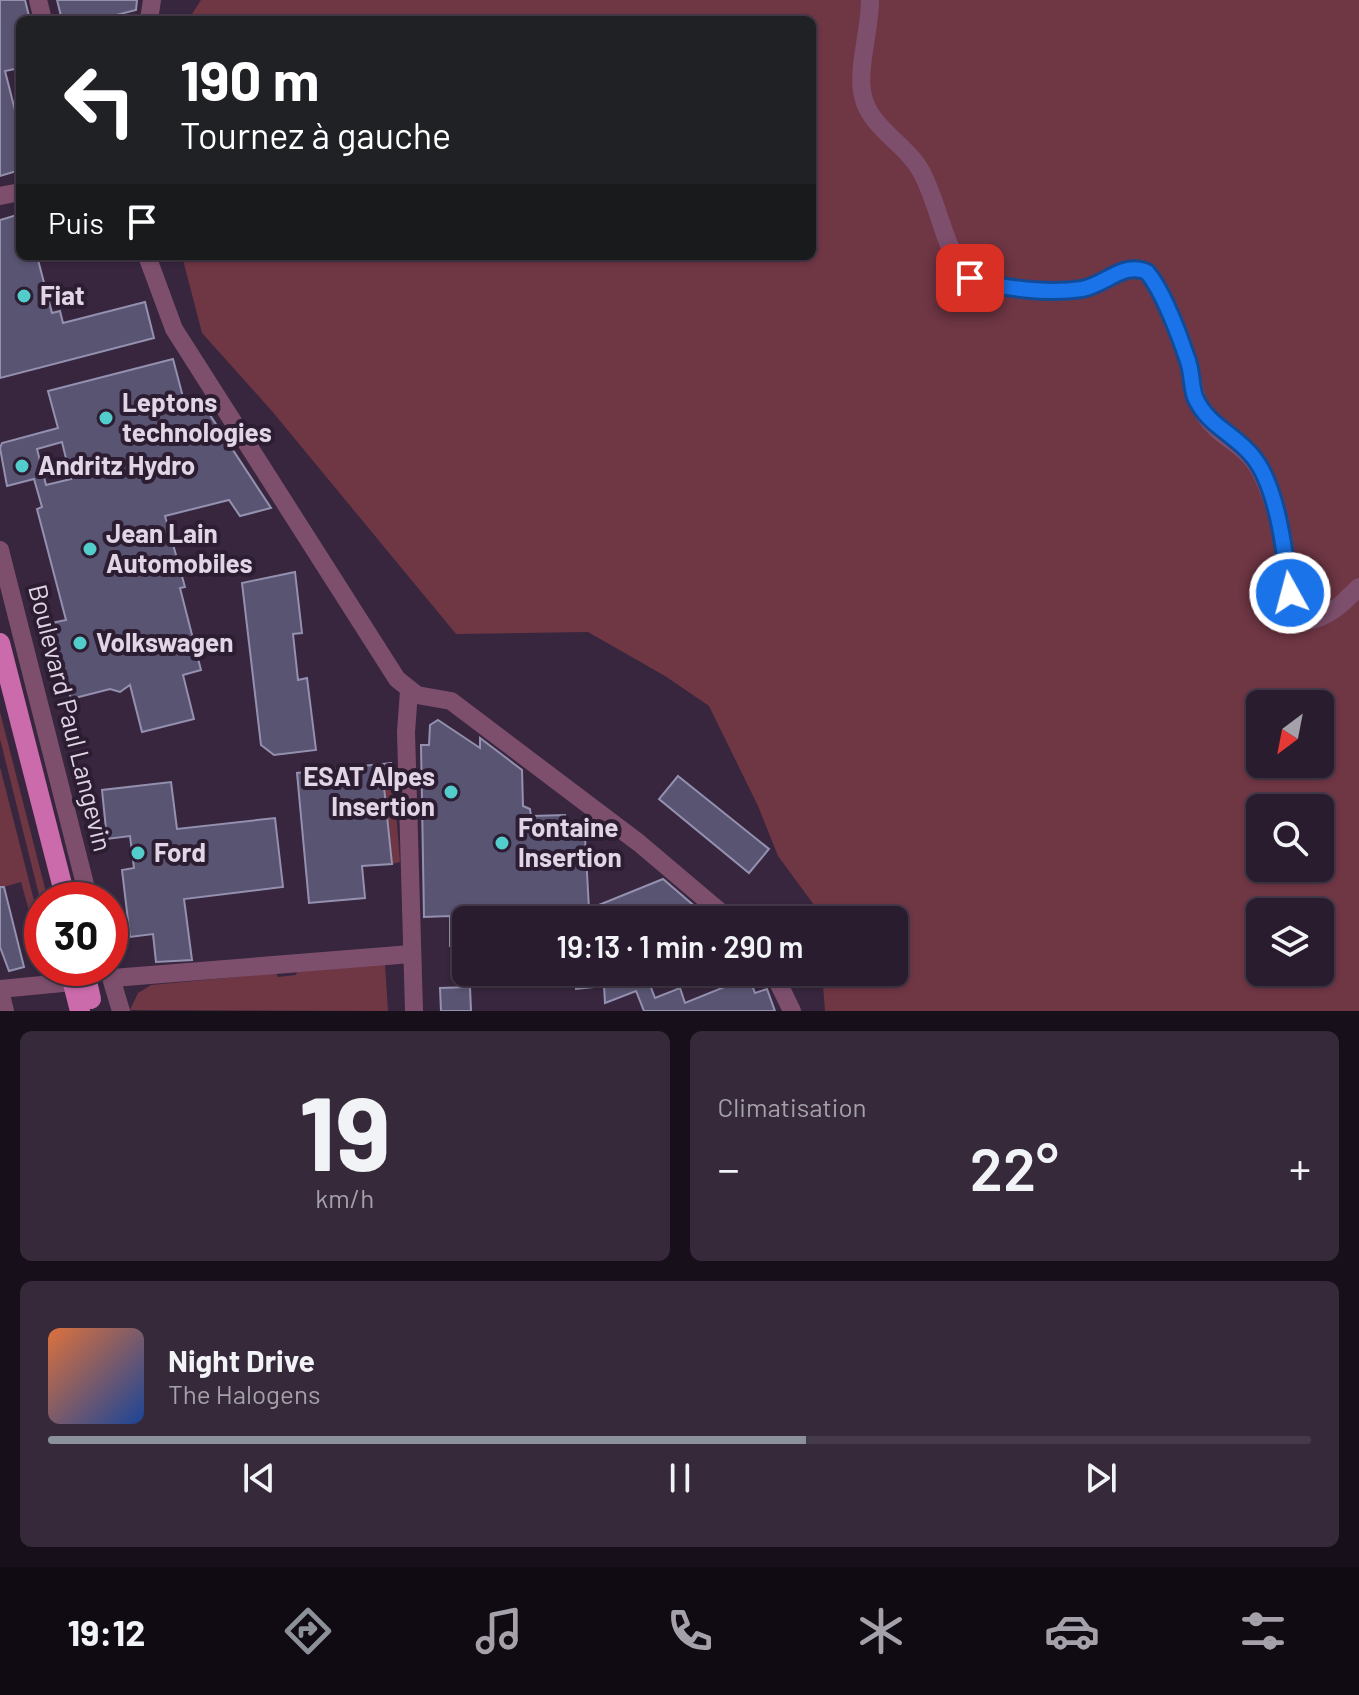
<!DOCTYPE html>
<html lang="fr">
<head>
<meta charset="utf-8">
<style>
  body { margin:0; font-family:Barlow,sans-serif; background:#35293a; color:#f1f3f6; height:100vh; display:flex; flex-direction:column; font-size:30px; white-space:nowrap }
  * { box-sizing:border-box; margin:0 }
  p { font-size:26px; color:#a5a1aa }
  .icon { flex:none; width:44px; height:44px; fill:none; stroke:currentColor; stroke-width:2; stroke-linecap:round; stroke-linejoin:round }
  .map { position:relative; height:1011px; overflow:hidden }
  .sheet { display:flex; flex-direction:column; gap:20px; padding:20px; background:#170f19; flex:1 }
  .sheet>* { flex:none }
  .top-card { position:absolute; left:16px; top:16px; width:800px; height:244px; border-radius:12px; box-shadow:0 2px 6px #0004,0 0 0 2px #453a4a; background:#202124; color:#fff; overflow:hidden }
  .needle { width:52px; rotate:212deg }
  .controls { position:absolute; left:1246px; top:690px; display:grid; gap:16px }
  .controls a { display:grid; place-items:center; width:88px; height:88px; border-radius:12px; background:#291c2e; box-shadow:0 2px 6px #0004,0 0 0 2px #453a4a; font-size:40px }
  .speed { position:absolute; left:24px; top:882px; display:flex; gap:16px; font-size:40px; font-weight:700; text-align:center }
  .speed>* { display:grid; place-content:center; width:104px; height:104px; border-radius:50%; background:#291c2e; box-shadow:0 2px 6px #0004,0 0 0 2px #453a4a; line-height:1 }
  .speed .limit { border:12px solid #d22; background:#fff; color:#111 }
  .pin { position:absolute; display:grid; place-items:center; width:68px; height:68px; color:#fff; margin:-34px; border-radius:16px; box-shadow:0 4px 12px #0006 }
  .me { position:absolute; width:88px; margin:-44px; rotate:353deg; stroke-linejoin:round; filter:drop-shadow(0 0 6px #0008) }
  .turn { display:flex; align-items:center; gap:28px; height:168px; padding:0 32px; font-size:36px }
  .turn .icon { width:104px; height:104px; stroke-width:2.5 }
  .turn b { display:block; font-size:56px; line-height:68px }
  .then { display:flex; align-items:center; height:76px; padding:0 32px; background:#0003; gap:16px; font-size:30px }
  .big { font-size:60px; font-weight:600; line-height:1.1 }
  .sheet .widget { flex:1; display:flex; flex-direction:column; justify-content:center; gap:12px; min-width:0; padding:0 28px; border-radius:12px; background:#35293a }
  .sheet .dial { align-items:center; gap:0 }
  .dial b { font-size:104px; line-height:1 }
  .song { display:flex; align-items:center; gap:24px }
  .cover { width:96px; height:96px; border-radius:12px; background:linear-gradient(135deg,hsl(20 70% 55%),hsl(220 70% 35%)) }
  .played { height:8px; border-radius:4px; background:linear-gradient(90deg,#8c9099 60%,#453a4a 60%) }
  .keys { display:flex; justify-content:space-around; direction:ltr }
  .heat { display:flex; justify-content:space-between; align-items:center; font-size:44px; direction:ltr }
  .sheet .tiles { flex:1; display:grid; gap:20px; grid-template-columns:1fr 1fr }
  .widget:last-child { grid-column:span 2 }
  .trip { position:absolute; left:452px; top:906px; width:456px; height:80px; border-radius:12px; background:#291c2e; box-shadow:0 2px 6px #0004,0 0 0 2px #453a4a; font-weight:600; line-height:80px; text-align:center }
  .menu { display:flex; height:128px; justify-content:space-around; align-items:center; background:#100b12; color:#a5a1aa }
  .menu .icon { width:56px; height:56px }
  .menu .on { color:#8c9099 }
  .menu b { font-size:36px; color:#f1f3f6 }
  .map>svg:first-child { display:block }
  .green { fill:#6f3644; fill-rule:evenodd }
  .building { fill:#585471; stroke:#9490af; stroke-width:2; fill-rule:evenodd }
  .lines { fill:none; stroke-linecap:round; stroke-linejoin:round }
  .minor { stroke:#7e4f6d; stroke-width:18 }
  .major { stroke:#cb6bac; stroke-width:20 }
  .route-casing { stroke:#114b97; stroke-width:20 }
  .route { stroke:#1a73e8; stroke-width:14 }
  .poi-dot { fill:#52cdcb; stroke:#2d1d33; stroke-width:3 }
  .labels { text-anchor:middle; stroke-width:8; stroke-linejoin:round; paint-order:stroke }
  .poi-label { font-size:26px; font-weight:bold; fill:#e1d6e5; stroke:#2d1d33; text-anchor:start }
  .street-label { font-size:26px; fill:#e1d6e5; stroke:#2d1d33 }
</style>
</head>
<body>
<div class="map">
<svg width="1359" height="1011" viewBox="0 0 1359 1011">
  <rect width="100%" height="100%" fill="#37263e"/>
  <g class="green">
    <path d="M201,0H1359V1011H825L822,972H894V920H818L817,909L778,856L758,806L709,706L665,676L588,632L456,634L271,410L202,333L182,256H812V20H188ZM1260,704H1320V764H1260ZM1260,808H1320V868H1260ZM1260,912H1320V972H1260Z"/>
    <path d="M0,712L48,900H42V907L0,739Z"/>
    <path d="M0,767L42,932V957L21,882L0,888Z"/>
    <path d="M394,786L400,862L392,864L384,787Z"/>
    <path d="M385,964L388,1011L130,1010L138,993L151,985L276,973L278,977L296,975L297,972Z"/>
  </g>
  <g class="building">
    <path d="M0,0H25L30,20H20V68L5,71L20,130V170L0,176Z"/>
    <path d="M57,0H137L136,10L97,20H62Z"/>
    <path d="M20,214V256H37L52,313L60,311L63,323L145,302L154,338L0,378V220Z"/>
    <path d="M173,359L184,401L192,398L195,408L204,406L271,508L240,516L229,500L165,516L185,587L180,588L201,670L183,675L194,719L142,732L130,685L120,692L110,689L71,699L51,623L66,620L37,509L42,507L34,479L7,486L0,448L2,443L58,428L48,391ZM62,442L71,479L46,485L37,449Z"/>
    <path d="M295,572L302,633L293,634L298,680L307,678L316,750L274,755L261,745L242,583Z"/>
    <path d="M438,720L480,748V738L522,770L523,806L530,809L531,816L565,815L566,838L585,837L589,909L663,879L699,910L704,920H466V946H450V916L424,917L421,745H429L430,725Z"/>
    <path d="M391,763L394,786L384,787L392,864L362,866L365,898L309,903L297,773Z"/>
    <path d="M678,776L769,849L749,873L659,799Z"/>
    <path d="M171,782L177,829L275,818L283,887L184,899L192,960L156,962L153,934L130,937L122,870L134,868L130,836L107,839L102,790Z"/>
    <path d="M0,887H4L24,967L9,971L0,947Z"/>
    <path d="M575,972H645L655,998L680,988L685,1003L749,977L755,993L767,989L775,1011H644L636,991L605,1003L604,986L576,989Z"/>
    <path d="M470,987L471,1011H441L440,988Z"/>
  </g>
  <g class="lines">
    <g class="minor">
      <path d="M38,0L43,20"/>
      <path d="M870,0C870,29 858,67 862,91C867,128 906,142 922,173C938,204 943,240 961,270C983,291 1053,294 1083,289C1105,285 1124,262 1147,272C1161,288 1182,340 1188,361C1194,379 1193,397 1204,414C1224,445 1250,440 1267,486C1275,506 1282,530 1285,552C1289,577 1289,600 1306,621C1329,618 1343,603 1359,587"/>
      <path d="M149,20L152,0"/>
      <path d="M0,196L20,192"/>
      <path d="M147,256L174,329L397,679L417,695L451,701L639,843L730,920"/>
      <path d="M0,550L89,900"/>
      <path d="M409,691L406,732L414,1011"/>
      <path d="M108,968L121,1011"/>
      <path d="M773,972L792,1011"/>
      <path d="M113,978L411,954"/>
      <path d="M0,989L73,982"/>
      <path d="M0,991L5,1011"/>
    </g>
    <g class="major">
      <path d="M0,643L66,900"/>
      <path d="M69,968L80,1011"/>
      <path d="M84,968L91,999"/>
    </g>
  </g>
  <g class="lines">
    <defs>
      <path id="route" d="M970,278C1002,289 1048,294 1082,289C1105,285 1124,261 1147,272C1163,291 1180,337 1188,361C1192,372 1191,385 1195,397C1208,427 1235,433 1254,458C1278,489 1285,554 1290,593"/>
    </defs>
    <use href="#route" class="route-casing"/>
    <use href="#route" class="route"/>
  </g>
  <g class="poi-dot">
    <circle cx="24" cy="296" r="8"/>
    <circle cx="106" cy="418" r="8"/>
    <circle cx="22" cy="466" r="8"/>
    <circle cx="90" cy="549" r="8"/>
    <circle cx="80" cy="643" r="8"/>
    <circle cx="451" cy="792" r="8"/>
    <circle cx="502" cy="843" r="8"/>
    <circle cx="138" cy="853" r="8"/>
  </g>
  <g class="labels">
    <g class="poi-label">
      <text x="40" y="305">Fiat</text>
      <text x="122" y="412">Leptons<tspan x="122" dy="30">technologies</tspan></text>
      <text x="38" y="475">Andritz Hydro</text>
      <text x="106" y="543">Jean Lain<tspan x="106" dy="30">Automobiles</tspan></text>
      <text x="96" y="652">Volkswagen</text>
      <text x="435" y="786" text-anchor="end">ESAT Alpes<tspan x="435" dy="30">Insertion</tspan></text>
      <text x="518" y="837">Fontaine<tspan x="518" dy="30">Insertion</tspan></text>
      <text x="154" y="862">Ford</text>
    </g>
    <g class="street-label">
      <text transform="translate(70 718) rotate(76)" y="9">Boulevard Paul Langevin</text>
    </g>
  </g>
</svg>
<div class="controls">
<a><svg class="needle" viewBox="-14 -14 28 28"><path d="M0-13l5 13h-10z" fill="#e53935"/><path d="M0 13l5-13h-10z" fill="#a5a1aa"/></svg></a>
<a><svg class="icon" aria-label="search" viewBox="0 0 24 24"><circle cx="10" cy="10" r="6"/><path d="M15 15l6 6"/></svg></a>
<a><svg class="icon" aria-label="layers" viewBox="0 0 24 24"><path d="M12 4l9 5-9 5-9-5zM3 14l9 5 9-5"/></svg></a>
</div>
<div class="speed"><div class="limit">30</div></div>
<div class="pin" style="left:970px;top:278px;background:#d93025"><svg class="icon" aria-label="arrive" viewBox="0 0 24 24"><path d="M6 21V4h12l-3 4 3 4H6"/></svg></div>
<svg class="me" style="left:1290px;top:593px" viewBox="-20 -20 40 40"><circle r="17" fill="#1a73e8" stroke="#fff" stroke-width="3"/><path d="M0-11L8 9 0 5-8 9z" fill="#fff"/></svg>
<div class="trip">19:13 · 1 min · 290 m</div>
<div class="top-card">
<div class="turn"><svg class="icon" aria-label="left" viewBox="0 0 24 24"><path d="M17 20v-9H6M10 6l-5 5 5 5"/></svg><div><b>190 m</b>Tournez à gauche</div></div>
<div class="then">Puis<svg class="icon" aria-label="arrive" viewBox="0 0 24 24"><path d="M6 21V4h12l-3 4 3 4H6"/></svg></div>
</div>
</div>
<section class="sheet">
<div class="tiles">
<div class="widget dial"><b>19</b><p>km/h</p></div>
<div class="widget"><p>Climatisation</p>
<div class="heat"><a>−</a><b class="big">22°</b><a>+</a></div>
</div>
<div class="widget">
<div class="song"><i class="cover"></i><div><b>Night Drive</b><p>The Halogens</p></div></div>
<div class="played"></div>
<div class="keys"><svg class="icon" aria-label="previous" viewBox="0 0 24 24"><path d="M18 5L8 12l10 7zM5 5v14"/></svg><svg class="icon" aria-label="pause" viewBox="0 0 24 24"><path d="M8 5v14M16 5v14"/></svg><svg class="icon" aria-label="next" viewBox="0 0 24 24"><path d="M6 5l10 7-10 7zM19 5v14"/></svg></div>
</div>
</div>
</section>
<nav class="menu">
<b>19:12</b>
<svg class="icon on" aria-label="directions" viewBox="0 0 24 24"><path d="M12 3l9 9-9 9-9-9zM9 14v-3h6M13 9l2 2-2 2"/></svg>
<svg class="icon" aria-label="music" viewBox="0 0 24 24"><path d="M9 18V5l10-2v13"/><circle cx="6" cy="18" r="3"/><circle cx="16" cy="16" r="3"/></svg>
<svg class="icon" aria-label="phone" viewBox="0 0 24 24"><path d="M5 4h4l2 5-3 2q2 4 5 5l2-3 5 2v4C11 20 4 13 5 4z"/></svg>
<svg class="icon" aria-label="climate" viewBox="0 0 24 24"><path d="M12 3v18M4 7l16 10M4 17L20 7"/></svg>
<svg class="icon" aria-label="car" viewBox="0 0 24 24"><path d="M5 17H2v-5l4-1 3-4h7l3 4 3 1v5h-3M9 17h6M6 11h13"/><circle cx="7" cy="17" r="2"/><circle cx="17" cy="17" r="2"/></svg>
<svg class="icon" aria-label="filters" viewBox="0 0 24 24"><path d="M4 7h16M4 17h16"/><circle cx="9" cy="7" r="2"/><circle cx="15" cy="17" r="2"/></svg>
</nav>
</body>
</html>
